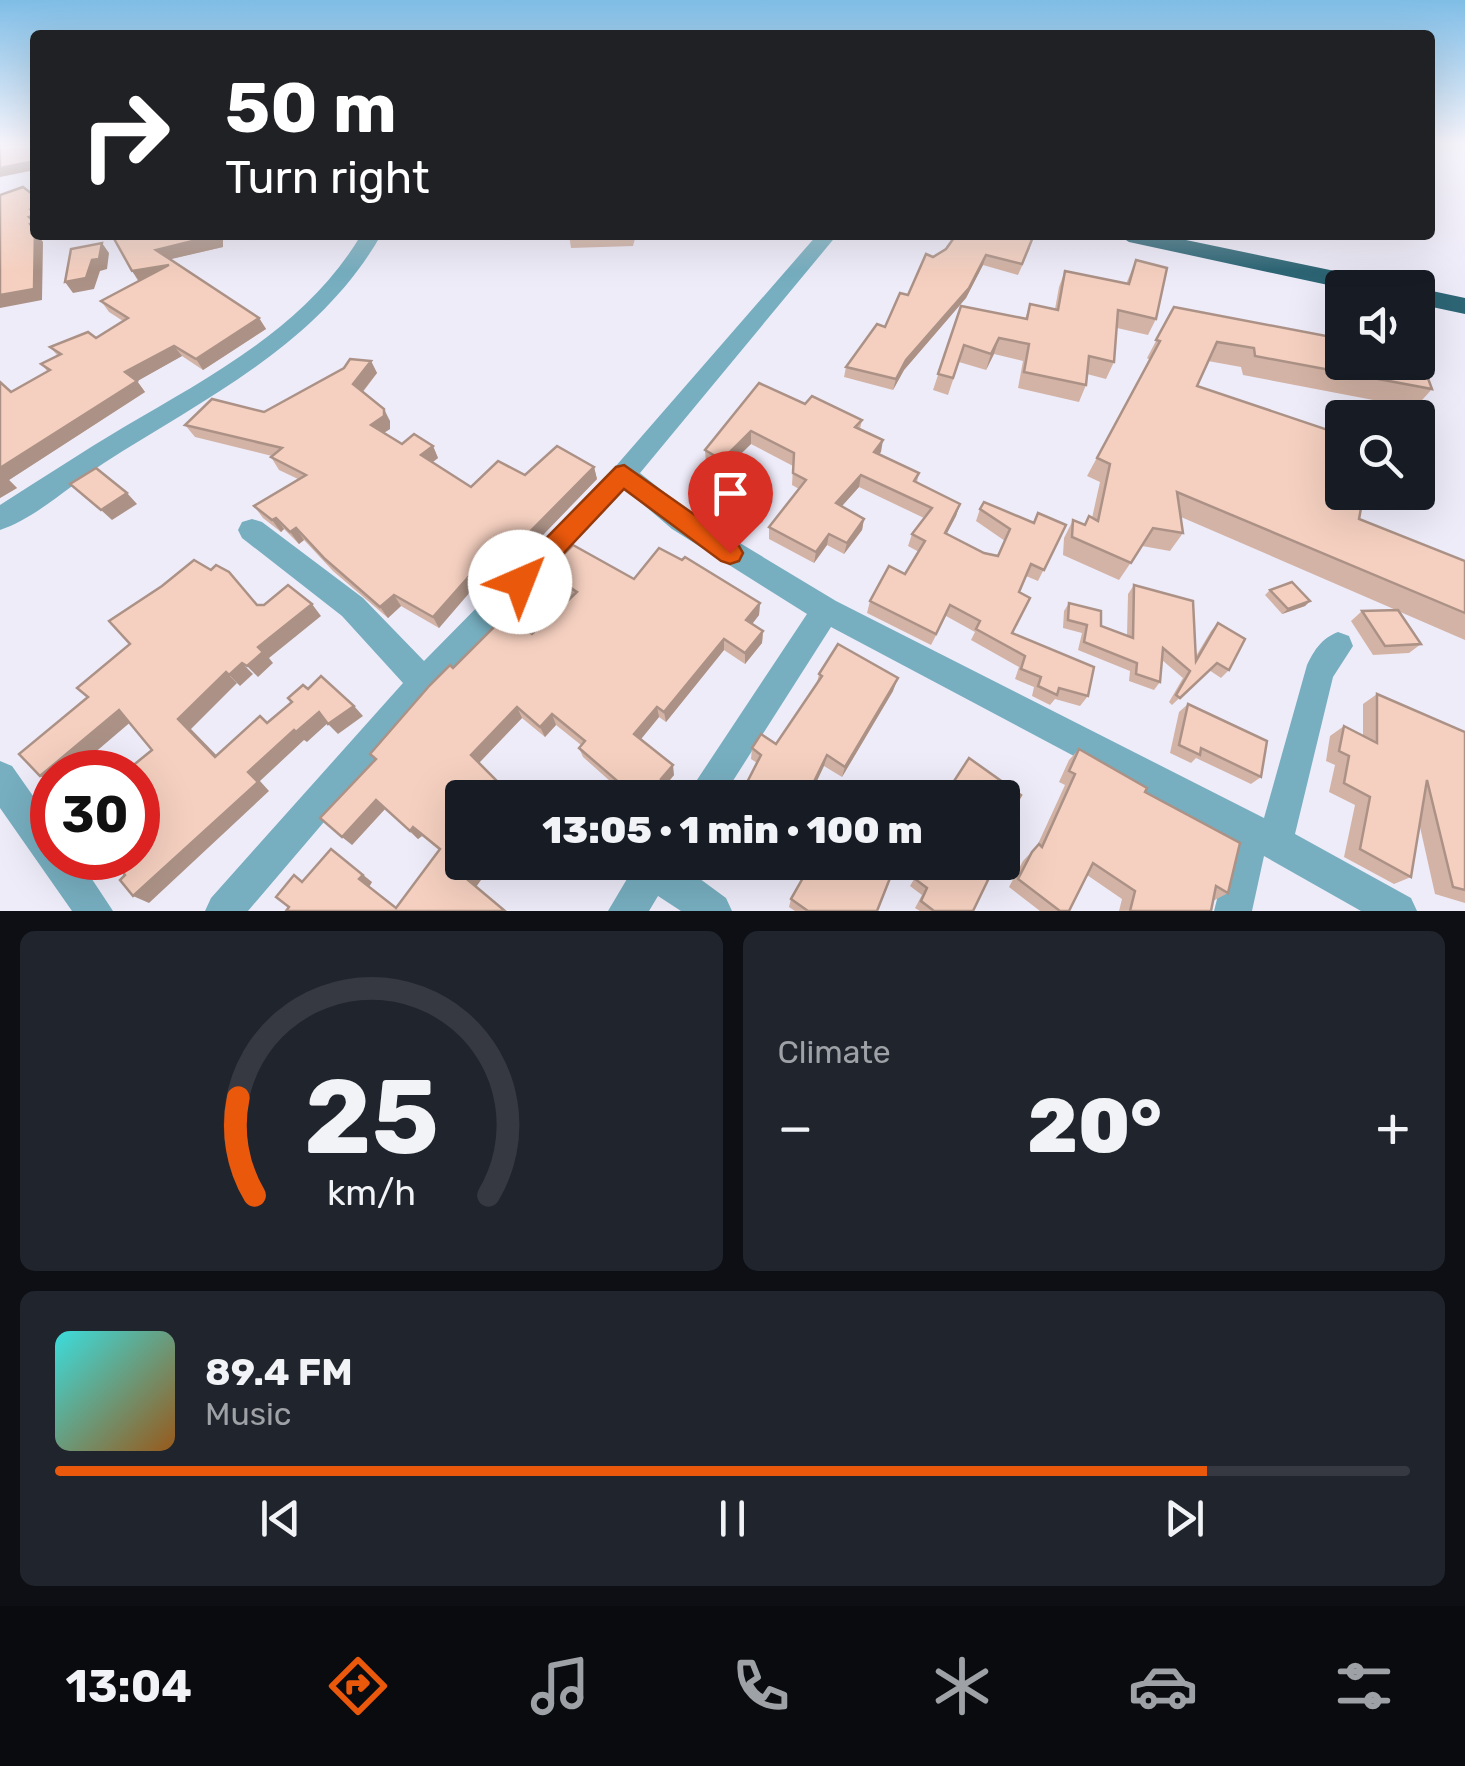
<!DOCTYPE html>
<html lang="en">
<head>
<meta charset="utf-8">
<style>
  body { margin:0; font-family:Rubik,sans-serif; background:#20242c; color:#f1f3f6; height:100vh; display:flex; flex-direction:column; font-size:38px; white-space:nowrap }
  * { box-sizing:border-box; margin:0 }
  p { font-size:32px; color:#9ea1a6 }
  .icon { flex:none; width:55px; height:55px; fill:none; stroke:currentColor; stroke-width:2; stroke-linecap:round; stroke-linejoin:round }
  .map { position:relative; height:911px; overflow:hidden }
  .panel { display:flex; flex-direction:column; gap:20px; padding:20px; background:#0d0f14; flex:1 }
  .panel>* { flex:none }
  .banner { position:absolute; left:30px; top:30px; width:1405px; height:210px; border-radius:10px; box-shadow:0 10px 40px #0002; background:#202124; color:#fff; overflow:hidden }
  .buttons { position:absolute; left:1325px; top:270px; display:grid; gap:20px }
  .buttons a { display:grid; place-items:center; width:110px; height:110px; border-radius:10px; background:#171b24; box-shadow:0 10px 40px #0002; font-size:50px }
  .speed { position:absolute; left:30px; top:750px; display:flex; gap:20px; font-size:50px; font-weight:700; text-align:center }
  .speed>* { display:grid; place-content:center; width:130px; height:130px; border-radius:50%; background:#171b24; box-shadow:0 10px 40px #0002; line-height:1 }
  .speed .limit { border:15px solid #d22; background:#fff; color:#111 }
  .pin { position:absolute; display:grid; place-items:center; width:85px; height:85px; color:#fff; margin:-102px -42px; border-radius:50% 50% 50% 0; rotate:-45deg; box-shadow:0 0 10px #0007 }
  .pin .icon { rotate:45deg }
  .me { position:absolute; width:110px; margin:-55px; rotate:44deg; stroke-linejoin:round; filter:drop-shadow(0 0 8px #0008) }
  .turn { display:flex; align-items:center; gap:35px; height:210px; padding:0 30px; font-size:45px }
  .turn .icon { width:130px; height:130px; stroke-width:2.5 }
  .turn b { display:block; font-size:70px; line-height:85px }
  .big { font-size:75px; font-weight:800; line-height:1.1 }
  .panel .widget { flex:1; display:flex; flex-direction:column; justify-content:center; gap:15px; min-width:0; padding:0 35px; border-radius:15px; background:#20242c }
  .panel .dial { align-items:center; gap:0 }
  .dial svg { height:260px; overflow:visible; fill:none; stroke:#363941; stroke-width:7; stroke-linecap:round; text-anchor:middle }
  .dial text { fill:#f1f3f6; stroke:none }
  .song { display:flex; align-items:center; gap:30px }
  .cover { width:120px; height:120px; border-radius:15px; background:linear-gradient(135deg,hsl(180 70% 55%),hsl(30 70% 35%)) }
  .played { height:10px; border-radius:5px; background:linear-gradient(90deg,#ea580c 85%,#363941 85%) }
  .keys { display:flex; justify-content:space-around; direction:ltr }
  .heat { display:flex; justify-content:space-between; align-items:center; font-size:55px; direction:ltr }
  .panel .tiles { flex:1; display:grid; gap:20px; grid-template-columns:1fr 1fr }
  .widget:last-child { grid-column:span 2 }
  .trip { position:absolute; left:445px; top:780px; width:575px; height:100px; border-radius:10px; background:#171b24; box-shadow:0 10px 40px #0002; font-weight:800; line-height:100px; text-align:center }
  .dock { display:flex; height:160px; justify-content:space-around; align-items:center; background:#090b0e; color:#9ea1a6 }
  .dock .icon { width:70px; height:70px }
  .dock .on { color:#ea580c }
  .dock b { font-size:45px; color:#f1f3f6 }
  .map>svg:first-child { display:block }
  .lines { fill:none; stroke-linecap:round; stroke-linejoin:round }
  .minor { fill:#77afc0; fill-rule:evenodd }
  .trunk { fill:#2d6676; fill-rule:evenodd }
  .wall { fill:#d3b3a5 }
  .shaded-wall { fill:#ac9286 }
  .building { fill:#f5d0c0; stroke:#ac9286; stroke-width:2.5 }
  .route { fill:#ea580c; stroke:#983908; stroke-width:2.5 }
</style>
</head>
<body>
<div class="map">
<svg width="1465" height="911" viewBox="0 0 1465 911">
  <rect width="100%" height="100%" fill="#efecfa"/>
  <g class="lines">
    <g class="minor">
      <path d="M361,235H381C318,345 207,397 104,463C72,484 36,518 0,530V505C41,479 82,452 124,427C213,375 307,326 361,235Z"/>
      <path d="M817,235H837L640,473L690,513L836,601L1264,818L1307,665C1315,649 1321,639 1338,632L1349,636L1353,646L1333,677L1295,834L1411,898L1417,911H1361L1264,856L1252,911H1214L1232,840L831,627L722,798H685L807,614L672,529L625,489L434,693L248,911H205L211,898L403,683L342,616L242,538L238,530L242,522L252,519L262,522L363,598L424,661L615,467Z"/>
      <path d="M0,761L12,766L52,823V858H78L113,911H72L0,808Z"/>
      <path d="M637,862H677L726,898L732,911H681L658,896L649,911H608Z"/>
    </g>
    <g class="trunk">
      <path d="M1118,235H1162L1378,280L1390,288H1342L1129,242Z"/>
      <path d="M1418,288L1465,298V314L1418,304Z"/>
    </g>
  </g>
  <g class="wall">
    <path d="M112,235L222,238L223,247L170,259L259,318L266,329L203,370L182,356L137,381L145,392L9,480L17,488L0,498V382L11,392L48,372L41,364L57,355L50,347L96,338L123,321L109,312L101,301L138,281Z"/>
    <path d="M569,235H636L633,246L571,248Z"/>
    <path d="M1030,248L1018,275L983,265L966,298L904,370L893,390L844,377L846,367L885,327L933,257Z"/>
    <path d="M1136,260L1156,319L1148,335L1117,328L1114,362L1106,379L1087,374L1086,385L1079,402L1018,388L1023,361L994,354L986,370L959,362L948,395L933,390L961,306L1025,319L1030,304L1055,309L1059,287L1065,271L1126,284Z"/>
    <path d="M1174,307L1432,389L1415,408L1243,375L1241,367L1208,361L1197,386L1332,455L1359,519L1465,561V640L1398,611L1421,644L1409,653L1373,655L1351,621L1362,611L1396,610L1181,517L1183,533L1170,551L1142,546L1119,580L1063,555L1064,538L1073,520L1084,525L1092,518L1100,482L1087,476L1150,360L1147,358Z"/>
    <path d="M371,361L377,373L363,392L390,421V429L384,433L402,444L433,446L438,458L433,462L471,487L525,475L594,467L597,479L511,568L500,571L481,589L476,585L439,628L401,606L388,618L333,571L304,540L299,544L284,529L281,532L263,518L254,506L298,479L279,470L271,457L272,456L195,437L185,425L264,412Z"/>
    <path d="M805,404L862,420L860,429L883,440L879,455L919,473L917,482L960,504L956,516L946,534L984,553L998,556L1005,541L976,521L980,509L1034,523L1066,525L1038,581L1026,576L1019,592L1012,633L1088,696L1080,706L1055,699L1050,705L1032,696L1034,687L1015,679L1019,667L971,640L975,632L946,616L931,645L867,613L870,601L905,574L919,552L908,546L912,534L924,518L859,487L842,506L864,519L862,530L844,554L827,545L814,563L769,539V527L799,489L792,485L793,466L751,444L722,472L706,463L705,450Z"/>
    <path d="M546,572L634,579L760,603L759,615L752,624L763,631L762,643L745,664L724,650L666,722L659,717L641,739L674,775L667,784L669,793L666,798H629L583,757L579,748L581,745L556,725L545,737L522,718L479,763L499,783L505,793L462,862L491,866L476,886L505,911L289,907L294,875L303,881L372,882L369,887L396,907L439,850L422,836L418,839L385,809L352,845L376,759L453,668L532,634L571,598L550,584Z"/>
    <path d="M1134,585L1196,656L1211,631L1218,623L1229,670L1221,678L1209,670L1172,705L1169,702L1183,678L1162,660L1160,682L1154,690L1129,681L1130,671L1078,650L1082,633L1063,628L1064,611L1069,603L1101,626L1127,636L1128,594Z"/>
    <path d="M1270,590L1310,601L1305,606L1282,614L1265,595Z"/>
    <path d="M819,674L893,691L842,777L824,766L757,763L751,759L752,748L776,744L817,683Z"/>
    <path d="M1377,694L1465,732V903L1435,894L1420,827L1411,877L1394,884L1344,857L1355,805L1329,792L1335,765L1326,761L1330,736L1344,726L1363,736V704Z"/>
    <path d="M1188,704L1261,777L1251,784L1196,758L1191,763L1170,753L1179,712Z"/>
    <path d="M1079,749L1145,792L1228,893L1213,901L1211,911H1119L1122,899L1087,875L1069,911H1040L1009,887L1023,861L1037,846L1065,785L1059,782L1069,760Z"/>
    <path d="M924,862L973,911H920L915,908L922,895L910,886Z"/>
    <path d="M791,899L877,911H795L789,907Z"/>
  </g>
  <g class="shaded-wall">
    <path d="M35,161V170L0,177V168Z"/>
    <path d="M31,210H35V231L30,224Z"/>
    <path d="M35,235H38L43,242L42,300L0,308V295Z"/>
    <path d="M217,235H223V247L163,261L156,250Z"/>
    <path d="M102,243L109,253L107,269L100,271L94,289L73,293L65,282L92,260Z"/>
    <path d="M986,255L983,265L966,298L904,370L893,390L896,379L906,360Z"/>
    <path d="M169,265L139,281L132,271Z"/>
    <path d="M259,318L266,329L203,370L196,359Z"/>
    <path d="M999,338L994,354L986,370L991,354Z"/>
    <path d="M174,346L182,356L134,383L125,372Z"/>
    <path d="M371,361L377,373L359,396L353,384Z"/>
    <path d="M137,381L145,392L9,480L17,488L0,498V468Z"/>
    <path d="M384,409L390,421V429L377,437L371,425Z"/>
    <path d="M751,431V444L722,472V460Z"/>
    <path d="M883,440L881,452L871,464L874,452Z"/>
    <path d="M433,446L438,458L426,467L421,455Z"/>
    <path d="M594,467L597,479L511,568L500,571L481,589L476,577Z"/>
    <path d="M861,475L859,487L834,515L836,503Z"/>
    <path d="M127,493L137,504L112,520L101,510Z"/>
    <path d="M960,504L956,516L941,545L945,533Z"/>
    <path d="M276,518L284,529L281,532L272,520Z"/>
    <path d="M864,519L862,530L844,554L847,543Z"/>
    <path d="M296,528L304,540L299,544L290,532Z"/>
    <path d="M829,534L827,545L814,563L816,552Z"/>
    <path d="M471,574L476,585L439,628L433,617Z"/>
    <path d="M394,595L401,606L388,618L380,607Z"/>
    <path d="M1310,601L1305,606L1282,614L1288,609Z"/>
    <path d="M760,603L759,615L746,632V620Z"/>
    <path d="M312,604L321,616L269,658L273,663L258,677L247,666L258,647Z"/>
    <path d="M763,631L762,643L745,664V653Z"/>
    <path d="M724,639V650L666,722L664,712Z"/>
    <path d="M242,663L253,674L240,686L229,675Z"/>
    <path d="M226,672L237,683L191,729L227,766L215,757L178,719Z"/>
    <path d="M898,678L893,691L842,777L845,767Z"/>
    <path d="M354,706L363,716L338,734L328,724Z"/>
    <path d="M517,707L522,718L477,765L471,755Z"/>
    <path d="M657,707L659,717L637,744L634,734Z"/>
    <path d="M119,710L133,720L72,772H52V783L40,776Z"/>
    <path d="M319,712L329,722L307,742L304,740L260,781L269,791L149,903L133,896L248,772L294,730Z"/>
    <path d="M552,714L556,725L545,737L540,727Z"/>
    <path d="M827,755L824,766L809,798H806Z"/>
    <path d="M673,765L674,775L663,788L661,779Z"/>
    <path d="M499,783L505,793L500,798L493,790Z"/>
    <path d="M668,784L669,793L666,798H657Z"/>
    <path d="M376,800L385,809L352,845L342,837Z"/>
    <path d="M413,827L422,836L418,839L410,831Z"/>
    <path d="M331,849L372,882L369,887L359,879Z"/>
    <path d="M481,862H488L491,866L476,887L468,880Z"/>
  </g>
  <g class="building">
    <path d="M0,143H4L5,145L9,143H35V161L0,168Z"/>
    <path d="M23,187L35,196V210H31L35,215L29,217L34,222L30,224L35,231L34,289L0,295V195Z"/>
    <path d="M112,235H217L156,250L259,318L196,359L174,346L125,372L137,381L0,468V382L11,392L50,370L41,364L61,354L50,347L88,332L96,338L128,318L101,301L169,265L132,271Z"/>
    <path d="M569,235H632L569,238Z"/>
    <path d="M956,235H1022L1033,237L1022,264L986,255L969,288L906,360L896,379L846,367L877,324L885,327L900,293L908,295L926,254L933,257L946,249Z"/>
    <path d="M102,243L99,259L92,260L86,278L65,282L71,249Z"/>
    <path d="M1136,260L1167,268L1156,319L1118,310L1114,362L1089,356L1086,385L1024,372L1029,344L999,338L991,354L964,345L953,378L938,374L961,306L1027,319L1030,304L1058,310L1065,271L1129,284Z"/>
    <path d="M1174,307L1342,339V362H1418V354H1419L1432,389L1255,356L1254,348L1217,342L1197,386L1337,433L1332,455L1342,459V492H1364L1359,519L1465,561V613L1177,492L1183,533L1153,528L1131,563L1072,537L1073,520L1085,525L1089,516L1098,521L1110,464L1097,458L1160,341L1156,340Z"/>
    <path d="M350,359L371,361L353,384L384,409V416L371,425L402,444L414,434L433,446L421,455L471,487L498,461L525,475L557,446L594,467L506,556L495,560L476,577L471,574L433,617L394,595L380,607L325,559L296,528L290,532L276,518L272,520L254,506L306,475L271,457L282,448L185,425L212,399L264,412L344,368Z"/>
    <path d="M759,383L805,404L812,396L862,420L855,427L883,440L874,452L919,473L914,481L960,504L945,533L984,553L998,556L1010,529L980,509L984,502L1034,523L1038,513L1066,525L1044,570L1031,564L1019,592L1030,598L1012,633L1094,667L1088,696L1059,688L1057,695L1038,686L1041,677L1021,669L1025,656L976,629L980,621L950,605L936,634L870,601L889,566L905,574L925,541L912,534L932,508L861,475L836,503L864,519L847,543L829,534L816,552L769,527L806,480L793,473L794,453L751,431L722,460L705,450Z"/>
    <path d="M96,468L127,493L101,510L70,484Z"/>
    <path d="M573,545L634,579L659,548L682,560L685,557L760,603L746,620L763,631L745,653L724,639L664,712L657,707L634,734L673,765L661,779L668,784L657,798H637L579,748L585,741L552,714L540,727L517,707L471,755L499,783L493,790L503,798H462V862H481L468,880L505,911H286L289,907L276,897L294,875L302,882L331,849L363,875L359,879L396,908L440,849L413,827L410,831L376,800L342,837L320,818L376,759L370,754L430,685L450,665L453,668L506,615L532,634L577,592L546,572Z"/>
    <path d="M194,560L211,570L216,565L229,572L257,605H264L288,585L312,604L258,647L263,652L247,666L242,663L229,675L226,672L178,719L215,757L260,716L267,723L292,702L288,698L303,685L308,689L321,676L354,706L328,724L319,712L296,732L294,730L248,772L258,782L133,896L120,880L125,875L113,858H138V772H125L152,750L119,710L40,776L19,754L88,697L77,688L130,644L109,621L162,586Z"/>
    <path d="M1292,582L1310,601L1288,609L1270,590Z"/>
    <path d="M1134,585L1193,601L1196,661L1218,623L1245,639L1229,670L1217,663L1180,698L1176,695L1190,671L1163,648L1160,682L1136,674L1137,663L1084,642L1087,625L1068,620L1069,603L1101,611V626L1133,638Z"/>
    <path d="M1398,610L1421,644L1385,646L1362,611Z"/>
    <path d="M838,644L898,678L845,767L827,755L806,798H739L761,755L752,748L761,734L776,744L822,676L819,674Z"/>
    <path d="M1377,694L1465,732V890L1453,887L1427,780L1411,877L1360,849L1370,797L1344,783L1349,756L1339,751L1344,726L1377,743Z"/>
    <path d="M1188,704L1267,741L1261,777L1201,748L1200,755L1179,745Z"/>
    <path d="M1079,749L1147,788L1145,792L1240,843L1228,893L1216,886L1211,911H1130L1135,891L1093,863L1069,911H1060L1018,879L1032,852L1039,844L1042,847L1075,774L1069,771Z"/>
    <path d="M969,758L1021,795L1002,828V798H943Z"/>
    <path d="M853,791L864,798H849Z"/>
    <path d="M812,862H896V863L877,911H808L791,899Z"/>
    <path d="M924,862H988L982,876L988,880L973,911H934L921,901L927,888L915,879Z"/>
  </g>
  <linearGradient id="sky" x2="0" y2="1"><stop stop-color="#7fbde6"/><stop offset="0.53" stop-color="#f8f6fd"/><stop offset="1" stop-color="#f8f6fd" stop-opacity="0"/></linearGradient>
  <rect width="1465" height="271" fill="url(#sky)"/>
  <path class="route" d="M624,465L739,546L743,553L739,561L730,564L721,561L624,489L529,590L520,593L511,590L507,582L511,574L616,467Z"/>
</svg>
<div class="buttons">
<a><svg class="icon" aria-label="sound" viewBox="0 0 24 24"><path d="M4 9h4l5-4v14l-5-4H4zM17 9q2 3 0 6"/></svg></a>
<a><svg class="icon" aria-label="search" viewBox="0 0 24 24"><circle cx="10" cy="10" r="6"/><path d="M15 15l6 6"/></svg></a>
</div>
<div class="speed"><div class="limit">30</div></div>
<div class="pin" style="left:730px;top:553px;background:#d93025"><svg class="icon" aria-label="arrive" viewBox="0 0 24 24"><path d="M6 21V4h12l-3 4 3 4H6"/></svg></div>
<svg class="me" style="left:520px;top:582px" viewBox="-20 -20 40 40"><circle r="19" fill="#fff"/><path d="M0-13L10 11 0 6-10 11z" fill="#ea580c"/></svg>
<div class="trip">13:05 · 1 min · 100 m</div>
<div class="banner">
<div class="turn"><svg class="icon" aria-label="right" viewBox="0 0 24 24"><path d="M7 20v-9h11M14 6l5 5-5 5"/></svg><div><b>50 m</b>Turn right</div></div>
</div>
</div>
<section class="panel">
<div class="tiles">
<div class="widget dial"><svg viewBox="0 0 100 80">
<path d="M14 69A42 42 0 1 1 86 69"/>
<path d="M14 69A42 42 0 0 1 9 39" stroke="#ea580c"/>
<text x="50" y="56" font-size="32" font-weight="700">25</text>
<text x="50" y="72" font-size="11">km/h</text>
</svg></div>
<div class="widget"><p>Climate</p>
<div class="heat"><a>−</a><b class="big">20°</b><a>+</a></div>
</div>
<div class="widget">
<div class="song"><i class="cover"></i><div><b>89.4 FM</b><p>Music</p></div></div>
<div class="played"></div>
<div class="keys"><svg class="icon" aria-label="previous" viewBox="0 0 24 24"><path d="M18 5L8 12l10 7zM5 5v14"/></svg><svg class="icon" aria-label="pause" viewBox="0 0 24 24"><path d="M8 5v14M16 5v14"/></svg><svg class="icon" aria-label="next" viewBox="0 0 24 24"><path d="M6 5l10 7-10 7zM19 5v14"/></svg></div>
</div>
</div>
</section>
<nav class="dock">
<b>13:04</b>
<svg class="icon on" aria-label="directions" viewBox="0 0 24 24"><path d="M12 3l9 9-9 9-9-9zM9 14v-3h6M13 9l2 2-2 2"/></svg>
<svg class="icon" aria-label="music" viewBox="0 0 24 24"><path d="M9 18V5l10-2v13"/><circle cx="6" cy="18" r="3"/><circle cx="16" cy="16" r="3"/></svg>
<svg class="icon" aria-label="phone" viewBox="0 0 24 24"><path d="M5 4h4l2 5-3 2q2 4 5 5l2-3 5 2v4C11 20 4 13 5 4z"/></svg>
<svg class="icon" aria-label="climate" viewBox="0 0 24 24"><path d="M12 3v18M4 7l16 10M4 17L20 7"/></svg>
<svg class="icon" aria-label="car" viewBox="0 0 24 24"><path d="M5 17H2v-5l4-1 3-4h7l3 4 3 1v5h-3M9 17h6M6 11h13"/><circle cx="7" cy="17" r="2"/><circle cx="17" cy="17" r="2"/></svg>
<svg class="icon" aria-label="filters" viewBox="0 0 24 24"><path d="M4 7h16M4 17h16"/><circle cx="9" cy="7" r="2"/><circle cx="15" cy="17" r="2"/></svg>
</nav>
</body>
</html>
